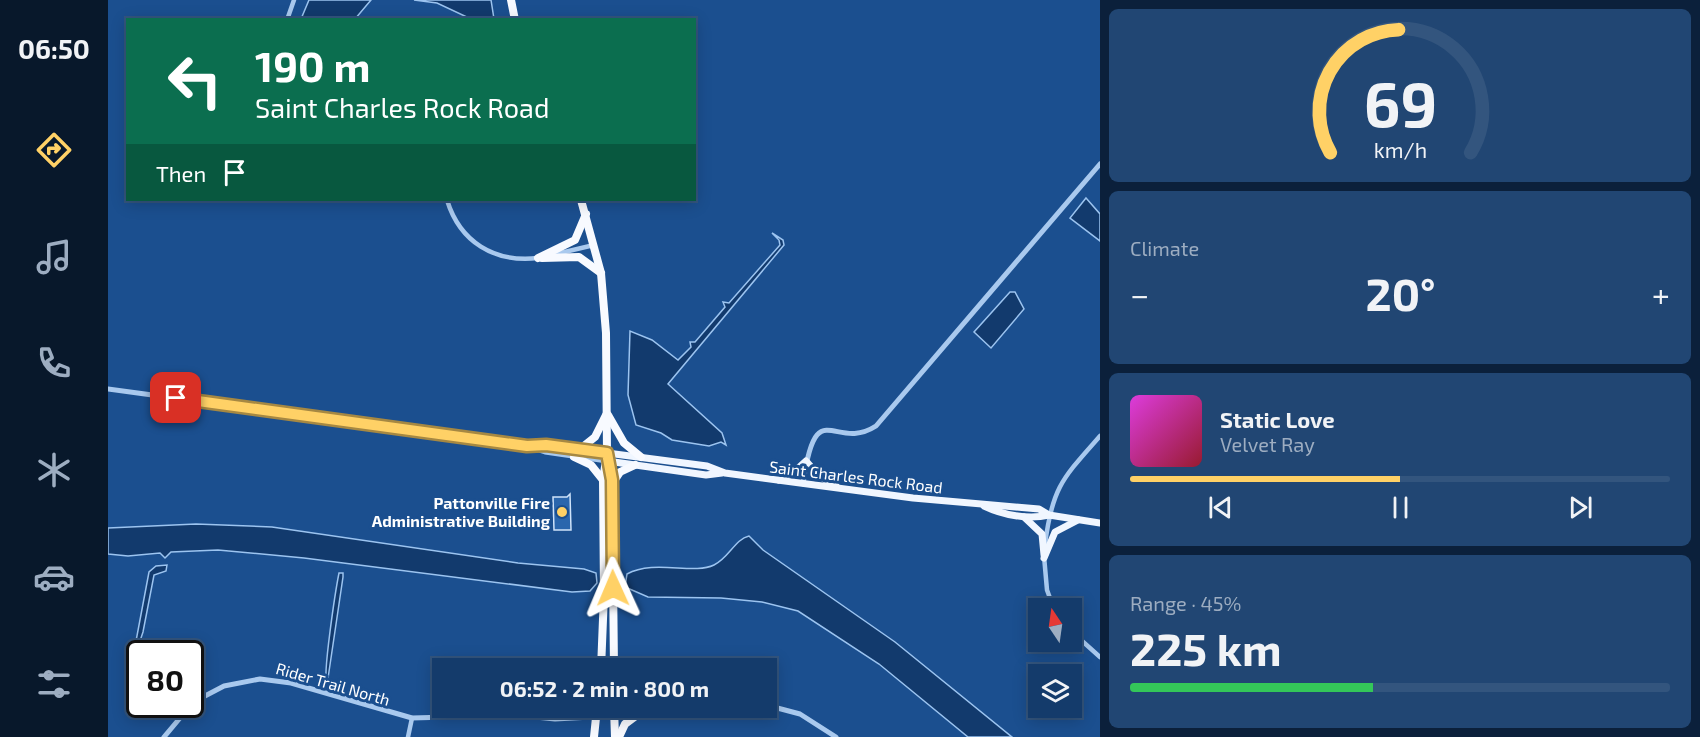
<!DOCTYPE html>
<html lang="en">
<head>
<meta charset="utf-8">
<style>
  body { margin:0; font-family:"Exo 2",sans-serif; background:#214673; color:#f1f3f6; height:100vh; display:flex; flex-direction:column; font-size:22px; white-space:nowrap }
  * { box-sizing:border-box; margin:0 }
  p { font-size:20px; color:#9dadc1 }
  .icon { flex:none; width:33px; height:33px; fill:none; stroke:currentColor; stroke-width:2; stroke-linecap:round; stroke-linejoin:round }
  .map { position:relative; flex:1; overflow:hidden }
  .drawer { display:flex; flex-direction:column; gap:9px; padding:9px; background:#0b203b; width:600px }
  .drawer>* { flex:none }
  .guide { position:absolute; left:18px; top:18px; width:570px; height:183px; border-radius:0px; box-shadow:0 3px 15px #0003,0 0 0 2px #33557e; background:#0b6e4f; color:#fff; overflow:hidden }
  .needle { width:39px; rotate:347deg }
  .controls { position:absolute; left:920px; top:598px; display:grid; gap:12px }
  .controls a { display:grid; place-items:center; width:54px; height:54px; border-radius:0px; background:#143b6b; box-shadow:0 3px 15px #0003,0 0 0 2px #33557e; font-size:30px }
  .speed { position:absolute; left:18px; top:640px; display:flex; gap:12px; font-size:30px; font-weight:700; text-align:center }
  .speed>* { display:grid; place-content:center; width:78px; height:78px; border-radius:50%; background:#143b6b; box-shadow:0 3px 15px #0003,0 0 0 2px #33557e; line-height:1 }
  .speed .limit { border:3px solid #111; border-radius:9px; background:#fff; color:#111 }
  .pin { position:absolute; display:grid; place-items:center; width:51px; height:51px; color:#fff; margin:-26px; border-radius:12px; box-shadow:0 3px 9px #0006 }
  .me { position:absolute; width:66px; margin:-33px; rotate:359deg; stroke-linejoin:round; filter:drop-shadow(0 0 4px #0008) }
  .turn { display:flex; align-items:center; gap:21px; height:126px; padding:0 30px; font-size:27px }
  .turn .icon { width:78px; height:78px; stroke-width:2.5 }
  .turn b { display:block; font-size:42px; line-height:51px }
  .then { display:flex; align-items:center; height:57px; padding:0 30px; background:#0003; gap:12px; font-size:22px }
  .big { font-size:45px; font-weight:700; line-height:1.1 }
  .drawer .tile { flex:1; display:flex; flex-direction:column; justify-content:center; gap:9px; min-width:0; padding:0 21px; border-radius:9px; background:#214673 }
  .drawer .dial { align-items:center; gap:0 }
  .dial svg { height:156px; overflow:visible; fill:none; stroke:#33557e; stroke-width:7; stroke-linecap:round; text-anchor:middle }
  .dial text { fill:#f1f3f6; stroke:none }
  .song { display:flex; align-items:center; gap:18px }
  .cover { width:72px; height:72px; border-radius:9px; background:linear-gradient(135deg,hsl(300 70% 55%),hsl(350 70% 35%)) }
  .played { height:6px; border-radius:3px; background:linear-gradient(90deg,#ffd166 50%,#33557e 50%) }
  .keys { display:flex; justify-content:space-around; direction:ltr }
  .heat { display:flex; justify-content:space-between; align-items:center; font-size:33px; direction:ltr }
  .charge { height:9px; border-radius:4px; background:linear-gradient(90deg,#34c759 45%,#33557e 0) }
  .trip { position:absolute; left:324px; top:658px; width:345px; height:60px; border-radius:0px; background:#143b6b; box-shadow:0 3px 15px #0003,0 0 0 2px #33557e; font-weight:700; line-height:60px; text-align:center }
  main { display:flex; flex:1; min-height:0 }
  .dock { display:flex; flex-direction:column; width:108px; justify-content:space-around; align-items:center; background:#08182b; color:#9dadc1 }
  .dock .icon { width:42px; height:42px }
  .dock .on { color:#ffd166 }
  .dock b { font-size:27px; color:#f1f3f6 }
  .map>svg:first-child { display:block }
  .water { fill:#123a6d; stroke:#9cc4f0; stroke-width:1.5 }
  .building { fill:#2a66ad; stroke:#cfe3fa; stroke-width:1.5 }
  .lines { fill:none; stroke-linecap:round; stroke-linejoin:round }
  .minor { stroke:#a9c9ee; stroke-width:4.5 }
  .tertiary { stroke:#a9c9ee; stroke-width:5 }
  .primary { stroke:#f0f6ff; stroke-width:7 }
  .trunk { stroke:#f8faff; stroke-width:8 }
  .route-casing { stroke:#a68842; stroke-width:15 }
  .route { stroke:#ffd166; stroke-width:10 }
  .poi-dot { fill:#ffd166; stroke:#1b4f8f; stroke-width:2 }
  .labels { text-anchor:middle; stroke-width:6; stroke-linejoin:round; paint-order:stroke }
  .street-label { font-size:16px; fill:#fff; stroke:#1b4f8f }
  .poi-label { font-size:16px; font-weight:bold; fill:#fff; stroke:#1b4f8f; text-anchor:end }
</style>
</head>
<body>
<main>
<nav class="dock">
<b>06:50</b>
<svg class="icon on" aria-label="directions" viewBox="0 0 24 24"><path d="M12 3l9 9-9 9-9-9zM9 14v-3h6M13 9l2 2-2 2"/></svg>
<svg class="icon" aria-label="music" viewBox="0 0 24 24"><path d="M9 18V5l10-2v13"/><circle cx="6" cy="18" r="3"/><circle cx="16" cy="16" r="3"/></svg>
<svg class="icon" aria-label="phone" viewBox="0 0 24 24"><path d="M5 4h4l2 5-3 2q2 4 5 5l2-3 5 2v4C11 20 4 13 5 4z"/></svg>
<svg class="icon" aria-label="climate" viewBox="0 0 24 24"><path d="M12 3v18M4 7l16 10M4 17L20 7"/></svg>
<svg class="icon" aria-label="car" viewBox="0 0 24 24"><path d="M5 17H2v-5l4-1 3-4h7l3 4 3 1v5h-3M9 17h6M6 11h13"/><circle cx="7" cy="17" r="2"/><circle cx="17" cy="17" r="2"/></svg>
<svg class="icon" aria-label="filters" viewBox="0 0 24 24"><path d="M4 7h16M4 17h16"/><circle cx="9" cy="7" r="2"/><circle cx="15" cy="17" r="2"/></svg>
</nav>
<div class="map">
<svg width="992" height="737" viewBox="0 0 992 737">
  <rect width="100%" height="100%" fill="#1b4f8f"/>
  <g class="water">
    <path d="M201,0H263L247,19H193Z"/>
    <path d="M306,0H383L386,19H363L329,3Z"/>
    <path d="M978,198L992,214V241L962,218Z"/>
    <path d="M664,233L675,240L676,245L560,384L614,433L618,445L613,442L601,446L564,440L553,433L528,425L520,395L522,331L544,340L570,360L583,347L582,342H587L617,307L615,302L621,303L672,245L671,240Z"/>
    <path d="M902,292H907L916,309L883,348L866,332Z"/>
    <path d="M88,524L164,527L410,563L476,569L488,573L489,583L482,591L464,592L196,558L110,550L63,552L57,558L52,553L20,556L0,554V528Z"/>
    <path d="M641,536L655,550L787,642L904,737H860L771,664L690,611L654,602L613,598L540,597L517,587L519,574C546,559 585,575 606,565C621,558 627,539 641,536Z"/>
    <path d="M59,565L58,571L46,575L35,632L32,641H28L41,572L48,566Z"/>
    <path d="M231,573H235V577L219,685C214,677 228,588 231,573Z"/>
  </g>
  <path class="building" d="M462,494L463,530H446L445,497H459Z"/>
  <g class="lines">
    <g class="minor">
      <path d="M179,20L186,0"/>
      <path d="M339,200C352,242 386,263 430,258"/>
      <path d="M444,255L486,245"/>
      <path d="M937,545C944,487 955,478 992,436"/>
      <path d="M936,556L939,590L946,609"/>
      <path d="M963,631L992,657"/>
      <path d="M300,737L304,718"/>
    </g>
    <g class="tertiary">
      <path d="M0,389L419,446L437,452L499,461"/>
      <path d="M424,446L438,445L499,453"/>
      <path d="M695,484C708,391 726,453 768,426L992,164"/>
      <path d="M658,705L692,714L728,737"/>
      <path d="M409,715L428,710L471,708"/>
      <path d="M56,737L77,712L95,697L116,686L152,679L183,683L304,718L408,715L447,719L575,712L592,708"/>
    </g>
    <g class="primary">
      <path d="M499,453L599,466L617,473L805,498L931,509L941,515L992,523"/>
      <path d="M499,461L598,475L614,473"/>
      <path d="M671,480L687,471L698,461L711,476L728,486"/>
      <path d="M876,506C895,515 920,520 941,515"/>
      <path d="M916,517L934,534L936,555"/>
      <path d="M936,558L947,532L970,520"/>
    </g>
    <g class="trunk">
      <path d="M403,0L407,20"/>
      <path d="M473,200L493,273L498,333L499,453L495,480L496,594L493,669"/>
      <path d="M430,258L467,240L478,214"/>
      <path d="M434,258L471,257L493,273"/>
      <path d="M500,415L516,443L533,457"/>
      <path d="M472,449L487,437L498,415"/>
      <path d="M466,457L483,465L495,480"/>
      <path d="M500,465L504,480L506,669"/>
      <path d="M504,484L512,472L527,465"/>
      <path d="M506,708L507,737"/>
      <path d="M486,737L489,708"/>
      <path d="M511,737L517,724L529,715"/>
    </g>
  </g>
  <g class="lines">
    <defs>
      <path id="route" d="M68,398L419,446L438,445L499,453L504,480L505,588"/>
    </defs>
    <use href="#route" class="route-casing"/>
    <use href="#route" class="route"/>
  </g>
  <circle class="poi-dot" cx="454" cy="512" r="6"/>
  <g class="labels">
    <g class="street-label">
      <text transform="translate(748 477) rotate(7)" y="6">Saint Charles Rock Road</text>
      <text transform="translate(225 684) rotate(16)" y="6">Rider Trail North</text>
    </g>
    <g class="poi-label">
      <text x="442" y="509">Pattonville Fire<tspan x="442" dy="18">Administrative Building</tspan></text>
    </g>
  </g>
</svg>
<div class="controls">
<a><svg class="needle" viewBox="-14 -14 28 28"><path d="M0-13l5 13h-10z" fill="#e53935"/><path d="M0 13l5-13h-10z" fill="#9dadc1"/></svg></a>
<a><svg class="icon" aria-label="layers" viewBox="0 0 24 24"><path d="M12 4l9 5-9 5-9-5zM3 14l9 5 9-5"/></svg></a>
</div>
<div class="speed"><div class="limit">80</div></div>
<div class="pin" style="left:68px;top:398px;background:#d93025"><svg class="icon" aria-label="arrive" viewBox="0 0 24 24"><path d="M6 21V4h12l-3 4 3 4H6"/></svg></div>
<svg class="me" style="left:505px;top:588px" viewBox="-20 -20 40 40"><path d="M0-17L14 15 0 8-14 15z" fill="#ffd166" stroke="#fff" stroke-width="4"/></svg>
<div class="trip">06:52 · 2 min · 800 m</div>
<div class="guide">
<div class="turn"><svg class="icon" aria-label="left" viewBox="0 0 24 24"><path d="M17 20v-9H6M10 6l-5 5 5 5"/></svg><div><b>190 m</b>Saint Charles Rock Road</div></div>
<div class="then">Then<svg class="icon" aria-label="arrive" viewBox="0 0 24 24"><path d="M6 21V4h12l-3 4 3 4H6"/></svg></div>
</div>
</div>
<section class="drawer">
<div class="tile dial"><svg viewBox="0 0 100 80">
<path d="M14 69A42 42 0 1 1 86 69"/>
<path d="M14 69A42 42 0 0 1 49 6" stroke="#ffd166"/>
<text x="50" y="56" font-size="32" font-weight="700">69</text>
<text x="50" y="72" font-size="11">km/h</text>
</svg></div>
<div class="tile"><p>Climate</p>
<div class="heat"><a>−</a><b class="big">20°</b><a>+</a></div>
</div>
<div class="tile">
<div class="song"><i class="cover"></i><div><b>Static Love</b><p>Velvet Ray</p></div></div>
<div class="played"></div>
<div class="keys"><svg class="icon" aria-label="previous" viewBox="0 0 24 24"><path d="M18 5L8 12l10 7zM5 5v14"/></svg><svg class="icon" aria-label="pause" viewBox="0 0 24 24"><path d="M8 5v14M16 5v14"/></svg><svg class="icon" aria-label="next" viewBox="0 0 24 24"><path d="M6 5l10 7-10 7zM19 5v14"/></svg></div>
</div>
<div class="tile"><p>Range · 45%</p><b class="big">225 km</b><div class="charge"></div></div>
</section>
</main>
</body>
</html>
